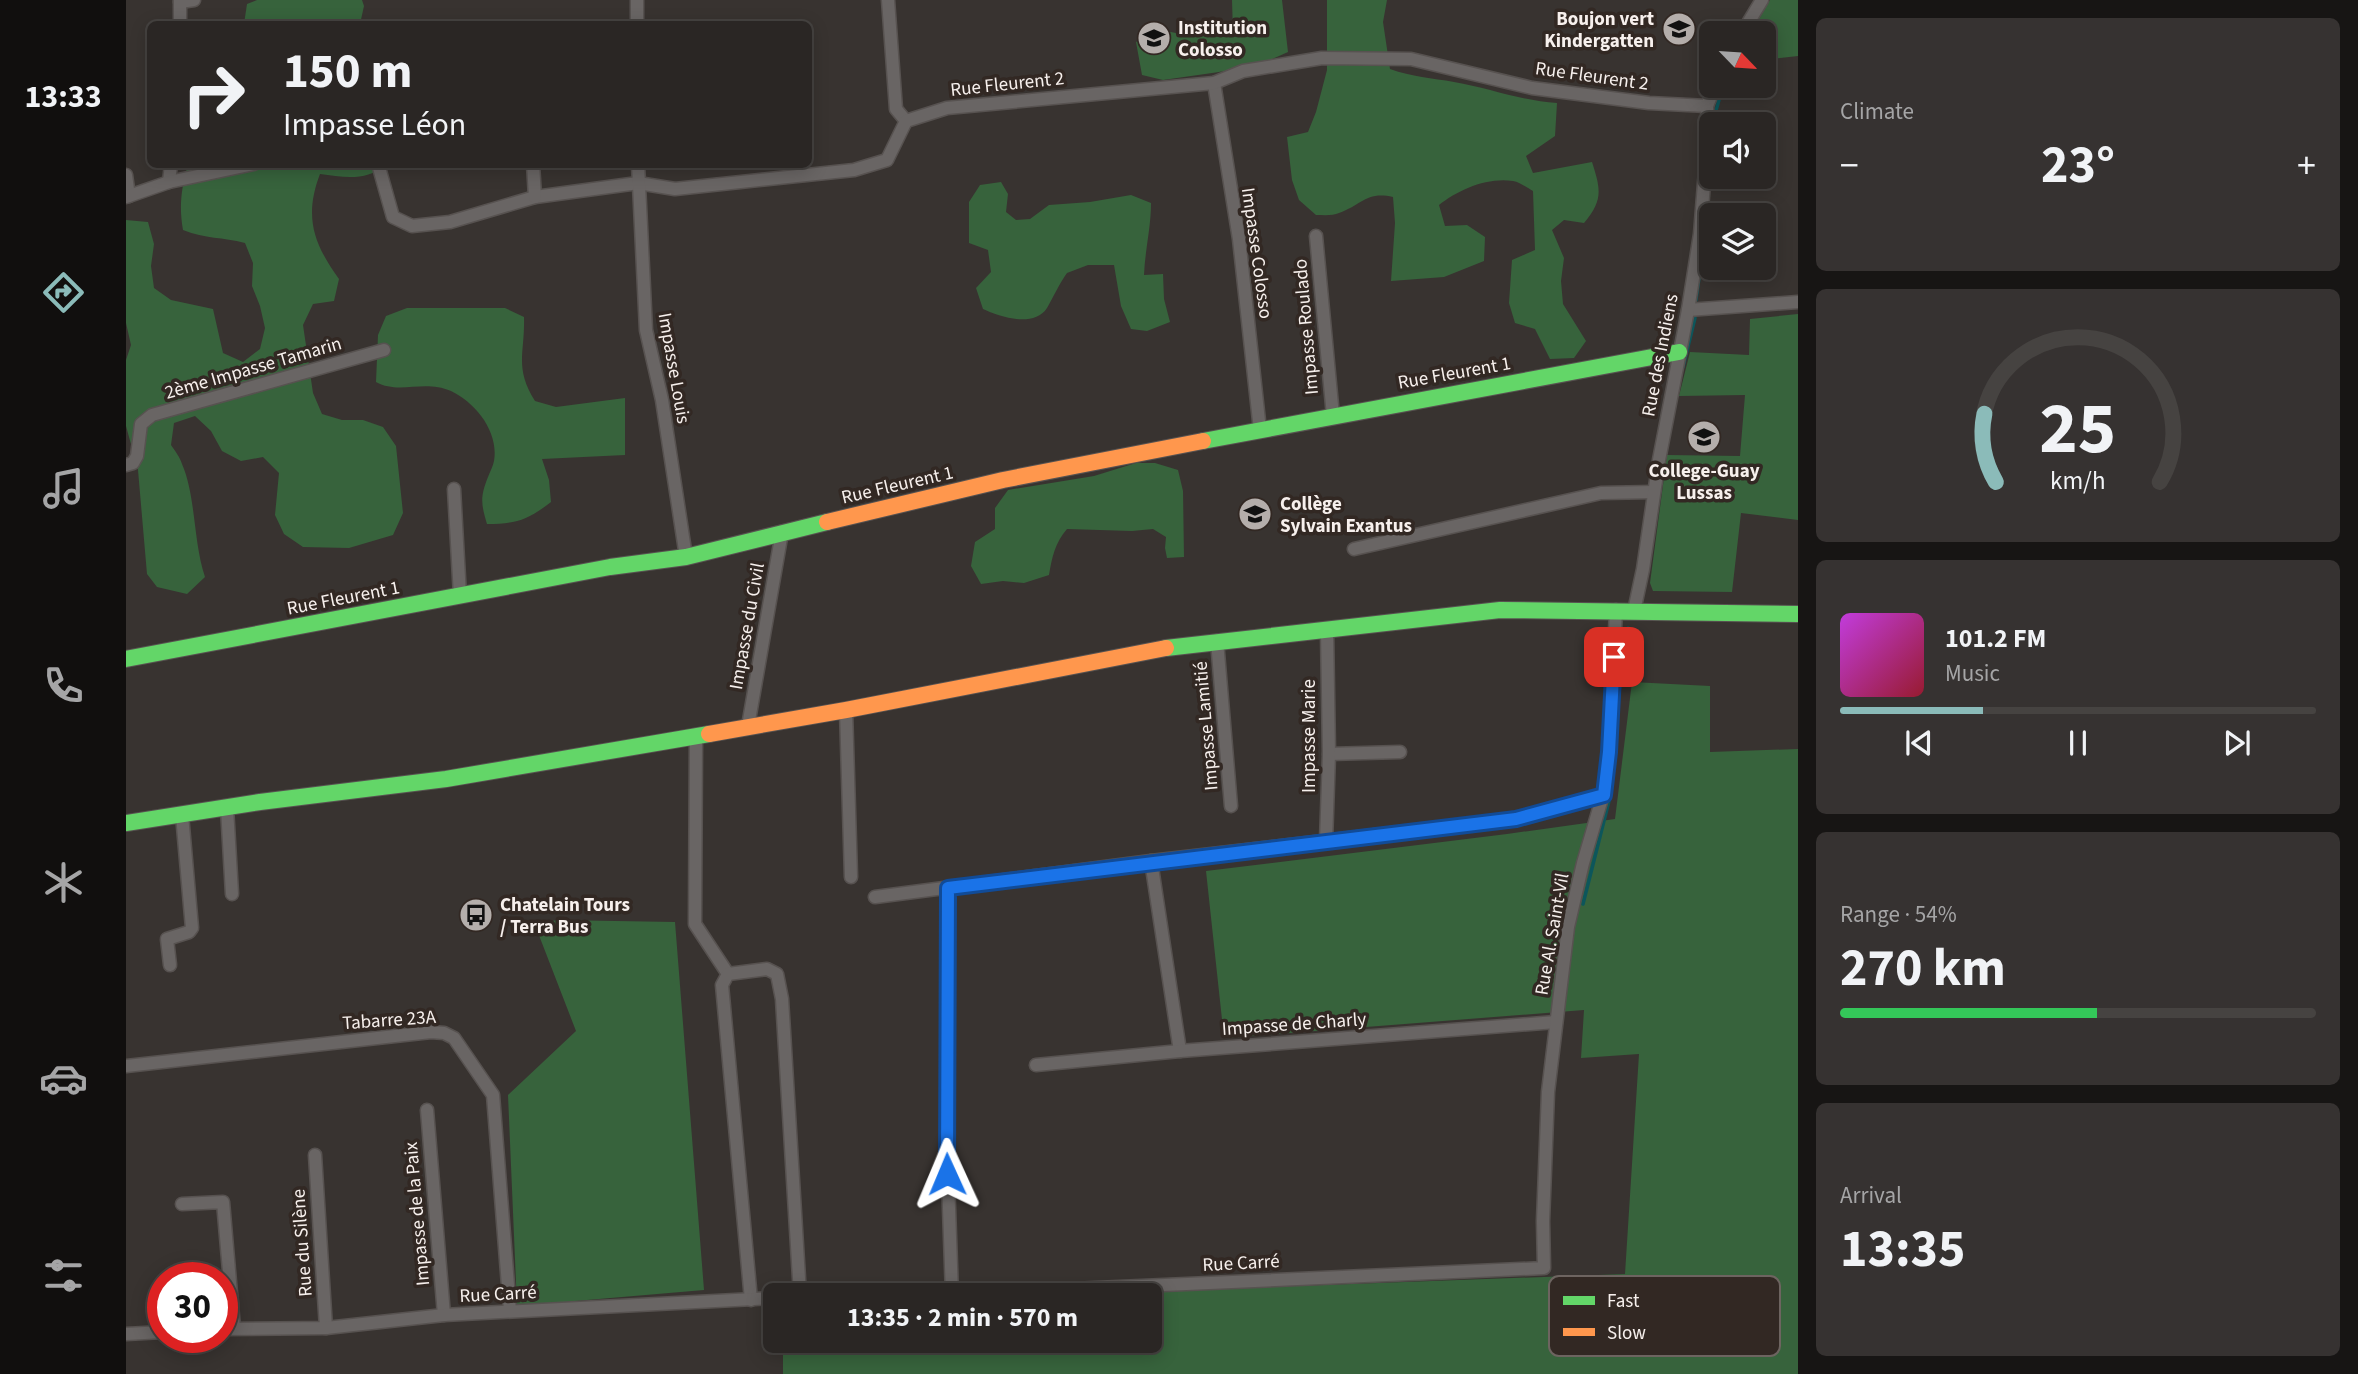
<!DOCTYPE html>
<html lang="en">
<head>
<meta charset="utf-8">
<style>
  body { margin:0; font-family:"Source Sans 3",sans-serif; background:#363231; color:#f1f3f6; height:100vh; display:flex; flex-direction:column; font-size:26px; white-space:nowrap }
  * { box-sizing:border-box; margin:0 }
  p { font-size:23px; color:#a5a5a6 }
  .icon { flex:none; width:38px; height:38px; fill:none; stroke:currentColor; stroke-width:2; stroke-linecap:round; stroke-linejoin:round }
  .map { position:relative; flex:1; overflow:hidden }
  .details { display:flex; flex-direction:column; gap:18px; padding:18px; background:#171514; width:560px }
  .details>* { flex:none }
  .banner { position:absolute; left:21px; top:21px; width:665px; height:147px; border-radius:10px; box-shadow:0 4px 18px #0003,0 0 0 2px #464341; background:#2a2624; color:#f1f3f6; overflow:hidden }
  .needle { width:46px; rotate:115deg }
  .tools { position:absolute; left:1573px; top:21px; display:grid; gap:14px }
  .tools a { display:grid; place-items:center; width:77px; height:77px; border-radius:10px; background:#2a2624; box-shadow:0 4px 18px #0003,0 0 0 2px #464341; font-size:35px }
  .speed { position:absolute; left:21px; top:1262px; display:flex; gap:14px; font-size:35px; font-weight:700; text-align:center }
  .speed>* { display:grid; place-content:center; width:91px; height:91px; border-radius:50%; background:#2a2624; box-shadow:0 4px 18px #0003,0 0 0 2px #464341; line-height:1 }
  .speed .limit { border:10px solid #d22; background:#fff; color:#111 }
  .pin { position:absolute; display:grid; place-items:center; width:60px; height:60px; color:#fff; margin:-30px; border-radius:14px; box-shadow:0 4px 10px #0006 }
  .me { position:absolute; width:77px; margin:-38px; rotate:359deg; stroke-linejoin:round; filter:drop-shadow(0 0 5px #0008) }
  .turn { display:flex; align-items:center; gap:24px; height:147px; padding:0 21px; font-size:32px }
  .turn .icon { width:91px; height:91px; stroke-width:2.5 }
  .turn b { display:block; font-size:49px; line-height:60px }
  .big { font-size:52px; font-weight:700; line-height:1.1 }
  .details .widget { flex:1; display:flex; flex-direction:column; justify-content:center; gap:10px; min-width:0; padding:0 24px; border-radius:10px; background:#363231 }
  .details .dial { align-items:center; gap:0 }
  .dial svg { height:182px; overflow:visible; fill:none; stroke:#464341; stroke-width:7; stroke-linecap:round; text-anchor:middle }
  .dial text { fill:#f1f3f6; stroke:none }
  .song { display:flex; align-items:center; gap:21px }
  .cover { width:84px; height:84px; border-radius:10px; background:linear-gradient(135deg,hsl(290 70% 55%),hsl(350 70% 35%)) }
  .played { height:7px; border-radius:4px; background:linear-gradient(90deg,#8bbbb9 30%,#464341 30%) }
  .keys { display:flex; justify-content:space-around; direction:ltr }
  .heat { display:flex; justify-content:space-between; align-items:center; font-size:38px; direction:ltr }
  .charge { height:10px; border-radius:5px; background:linear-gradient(90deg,#34c759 54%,#464341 0) }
  .trip { position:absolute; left:637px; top:1283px; width:399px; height:70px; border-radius:10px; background:#2a2624; box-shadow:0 4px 18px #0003,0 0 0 2px #464341; font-weight:700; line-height:70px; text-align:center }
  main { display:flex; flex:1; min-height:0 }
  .menu { display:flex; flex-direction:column; width:126px; justify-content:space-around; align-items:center; background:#110f0e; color:#a5a5a6 }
  .menu .icon { width:49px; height:49px }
  .menu .selected { color:#8bbbb9 }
  .menu b { font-size:32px; color:#f1f3f6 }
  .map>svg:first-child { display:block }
  .green { fill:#37633c }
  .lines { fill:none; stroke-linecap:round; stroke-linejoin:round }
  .stream { stroke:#0d565b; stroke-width:3.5 }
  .street-casing { stroke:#575250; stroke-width:15 }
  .fast-casing { stroke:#575250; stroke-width:18 }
  .slow-casing { stroke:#575250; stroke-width:18 }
  .street { stroke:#696564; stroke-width:12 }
  .fast { stroke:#63d668; stroke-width:16 }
  .slow { stroke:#ff974d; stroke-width:16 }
  .route-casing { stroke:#114b97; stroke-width:18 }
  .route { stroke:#1a73e8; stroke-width:12 }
  .labels { text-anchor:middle; stroke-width:7; stroke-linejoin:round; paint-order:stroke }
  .poi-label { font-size:19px; font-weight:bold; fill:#f7f0ed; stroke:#322823; text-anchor:start }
  .street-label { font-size:19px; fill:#f7f0ed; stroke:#322823 }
  .key { fill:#322823; stroke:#6d6460; stroke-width:2 }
  .key-label { font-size:19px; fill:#f7f0ed }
</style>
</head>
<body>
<main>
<nav class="menu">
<b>13:33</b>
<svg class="icon selected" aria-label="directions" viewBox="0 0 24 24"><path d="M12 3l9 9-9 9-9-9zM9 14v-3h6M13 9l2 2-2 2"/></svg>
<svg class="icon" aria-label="music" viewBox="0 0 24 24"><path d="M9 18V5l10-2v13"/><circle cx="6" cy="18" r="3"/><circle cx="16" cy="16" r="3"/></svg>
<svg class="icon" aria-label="phone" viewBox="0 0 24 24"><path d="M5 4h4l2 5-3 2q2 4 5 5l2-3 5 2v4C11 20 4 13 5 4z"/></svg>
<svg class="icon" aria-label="climate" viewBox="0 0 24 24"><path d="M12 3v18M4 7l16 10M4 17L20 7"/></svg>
<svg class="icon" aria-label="car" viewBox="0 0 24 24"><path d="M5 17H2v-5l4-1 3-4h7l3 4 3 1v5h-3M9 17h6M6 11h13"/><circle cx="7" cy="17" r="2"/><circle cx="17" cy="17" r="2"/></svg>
<svg class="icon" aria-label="filters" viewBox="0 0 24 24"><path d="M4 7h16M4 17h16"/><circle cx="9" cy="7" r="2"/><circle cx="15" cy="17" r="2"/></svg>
</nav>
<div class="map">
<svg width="1672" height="1374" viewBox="0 0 1672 1374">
  <rect width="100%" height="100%" fill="#383330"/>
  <g class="green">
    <path d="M131,0H236L238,6L234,24H118L121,4Z"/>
    <path d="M1106,0H1156L1162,52L1135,64L1093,72L1037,80L1016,75L1010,42L1031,29L1059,35L1107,34Z"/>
    <path d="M1201,0H1261L1257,22L1264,69C1286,77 1306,78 1328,82C1363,88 1396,101 1431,103L1429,136L1400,156L1407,173L1466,162C1475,190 1477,200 1458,223L1438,220L1426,230L1438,258L1435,281L1437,304L1460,341L1448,358L1424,359L1409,329L1389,323L1383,303L1386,260L1409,250L1407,191C1401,188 1394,182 1387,181C1361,177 1332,190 1313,205L1319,226L1341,225L1359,237L1358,261L1318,277L1265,281L1269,223L1267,197C1240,191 1236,205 1213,213C1207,216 1197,215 1190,215L1173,200L1166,180L1161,137L1182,132L1190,112L1201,70Z"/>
    <path d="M1644,0H1672V56L1638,60V33H1625Z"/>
    <path d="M74,164L259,165C240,182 217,177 194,174C178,216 187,243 213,279L208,301L187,304L177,325L187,393L196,414L216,420H237L257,427L270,446L277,513L267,535L223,548L177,547L158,534L149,515L153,473L137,457L115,461L96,451L85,431L69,416L48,423L45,445C49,451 54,457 56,464C70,496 67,541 79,577L61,594L31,587L21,574L12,470L0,426V360L5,345L0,323V220L22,222L28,244L25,266L28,288L45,300L87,309L97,353L117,362L134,349L139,328L134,306L126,286L127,263L119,243C96,237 80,239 57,230C53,208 55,190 61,168Z"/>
    <path d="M875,182L882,194L880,212L890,220L904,219L923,205L964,202L1005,195L1025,203C1025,228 1019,250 1018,275L1037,274L1038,299L1044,322L1021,331L1005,329L995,306L988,265H962L941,273C933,284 928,296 921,308C908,328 874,317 857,309L850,288L865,272L862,250L843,243V202L854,185Z"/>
    <path d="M281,308H379L398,317C399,354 388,367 409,401L430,407L499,398V455L416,459L423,480L425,502C402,520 390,524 361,524C355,504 354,497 362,477C364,472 367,466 368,461C373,432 350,403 325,391C297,379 274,395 250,382L252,335L260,316Z"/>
    <path d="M1672,314V520L1615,513L1606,592L1527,591L1524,583L1541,455L1614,456L1619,395L1553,396L1564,352L1623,355L1624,319Z"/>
    <path d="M1010,463H1029L1052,470L1057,491L1058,557L1041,558L1039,548L1040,537L1027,529L1006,531L941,529C929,543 926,557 923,575L898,583L877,581L855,584L845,566L849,542L869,529V508L882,490L968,476Z"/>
    <path d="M1506,682L1584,686V752L1672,749V1374H657V1341L1024,1340V1295H925L1499,1274L1513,1054L1455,1058L1458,1010L1098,1038L1080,871L1381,834L1489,819Z"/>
    <path d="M431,920L549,922L578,1290L391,1306L382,1095L450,1031L409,925Z"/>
  </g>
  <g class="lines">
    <g class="stream">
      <path d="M1587,121L1597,86"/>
      <path d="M1584,184L1586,165"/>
      <path d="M1570,300L1573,278"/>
      <path d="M1557,367L1569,318"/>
      <path d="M1492,699L1502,628"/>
      <path d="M1457,904L1483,801L1485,780"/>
    </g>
    <defs>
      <g id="street">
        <path d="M511,0V24"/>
        <path d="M762,0L770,109L780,121"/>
        <path d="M54,2L68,0"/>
        <path d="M54,24V0"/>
        <path d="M1616,33L1636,0"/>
        <path d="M1088,83L1113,239L1134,430"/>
        <path d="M252,164L267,217L286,226L324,222L409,197L512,183L549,189L728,170L761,160L780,121L821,108L1088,83L1117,71L1196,58L1285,59L1406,88L1523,103L1581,106"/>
        <path d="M407,164L409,197"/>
        <path d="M512,164L520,330L536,400L560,557"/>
        <path d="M0,175L3,196"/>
        <path d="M43,182L45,164"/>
        <path d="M0,197L43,182L128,164"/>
        <path d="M1190,236L1207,416"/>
        <path d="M1562,310L1672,302"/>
        <path d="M0,465L7,463L11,456L15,424L26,415L258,350"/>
        <path d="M328,489L334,596"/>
        <path d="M1228,549L1475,493L1528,492"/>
        <path d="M1508,611L1517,569L1533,460L1562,310L1574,234L1582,133L1581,106L1589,86"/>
        <path d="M1091,641L1105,806"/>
        <path d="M720,710L725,877"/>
        <path d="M622,726L656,532"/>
        <path d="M570,735L569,924L602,974"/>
        <path d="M1203,754L1274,752"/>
        <path d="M101,808L106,894"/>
        <path d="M1200,841L1203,754L1201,631"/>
        <path d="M1025,861L1054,1051"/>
        <path d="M822,888L821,1150L826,1295"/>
        <path d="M749,897L1025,861L1389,819L1477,795"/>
        <path d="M44,965L41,939L63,932L66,928L56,815"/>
        <path d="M910,1065L1054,1051L1430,1022"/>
        <path d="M0,1066L305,1032L318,1033L328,1038L367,1095L384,1311"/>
        <path d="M301,1110L318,1315"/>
        <path d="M189,1155L200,1328"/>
        <path d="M56,1204L97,1202L108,1328"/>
        <path d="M814,1295L1418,1268L1417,1221L1422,1092L1442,927L1457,863L1477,795L1483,752L1490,610"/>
        <path d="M625,1300L596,985L602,974L641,969L651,974L656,999L674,1295"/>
        <path d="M96,1329L200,1328L318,1315L649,1298"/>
        <path d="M0,1334L37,1332"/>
      </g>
      <g id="fast">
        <path d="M1077,441L1553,352"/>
        <path d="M1040,648L1374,610L1672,614"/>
        <path d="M0,659L484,567L560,557L701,522"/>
        <path d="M0,823L134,802L320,779L583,734"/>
      </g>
      <g id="slow">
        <path d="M701,522L877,480L1077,441"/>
        <path d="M583,734L720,710L1040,648"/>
      </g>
    </defs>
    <use href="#street" class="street-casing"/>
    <use href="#fast" class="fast-casing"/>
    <use href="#slow" class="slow-casing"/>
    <use href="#street" class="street"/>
    <use href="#fast" class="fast"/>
    <use href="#slow" class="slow"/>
  </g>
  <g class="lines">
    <defs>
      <path id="route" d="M821,1174L822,888L1390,819L1478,795L1483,752L1488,657"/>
    </defs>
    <use href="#route" class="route-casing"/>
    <use href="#route" class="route"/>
  </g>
  <defs>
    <symbol id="school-disc" viewBox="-11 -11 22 22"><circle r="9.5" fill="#b4aeab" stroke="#322823"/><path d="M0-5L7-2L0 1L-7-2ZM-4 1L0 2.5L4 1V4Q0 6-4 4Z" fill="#111"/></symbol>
    <symbol id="university-disc" viewBox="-11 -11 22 22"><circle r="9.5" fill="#b4aeab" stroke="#322823"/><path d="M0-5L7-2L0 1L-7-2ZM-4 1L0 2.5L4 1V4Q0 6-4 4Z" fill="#111"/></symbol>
    <symbol id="bus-disc" viewBox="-11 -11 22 22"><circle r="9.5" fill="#b4aeab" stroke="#322823"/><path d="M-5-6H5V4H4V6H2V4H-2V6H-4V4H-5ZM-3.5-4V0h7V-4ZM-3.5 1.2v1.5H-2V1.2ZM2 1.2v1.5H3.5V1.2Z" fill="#111"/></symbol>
  </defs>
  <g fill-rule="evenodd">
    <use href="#school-disc" x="1534" y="10" width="38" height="38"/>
    <use href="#university-disc" x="1009" y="19" width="38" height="38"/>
    <use href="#school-disc" x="1559" y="418" width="38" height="38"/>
    <use href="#school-disc" x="1110" y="495" width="38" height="38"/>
    <use href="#bus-disc" x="331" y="896" width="38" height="38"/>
  </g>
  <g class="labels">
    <g class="poi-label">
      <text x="1528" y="25" text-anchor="end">Boujon vert<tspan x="1528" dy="22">Kindergatten</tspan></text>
      <text x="1052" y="34">Institution<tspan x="1052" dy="22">Colosso</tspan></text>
      <text x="1578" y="477" text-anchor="middle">College-Guay<tspan x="1578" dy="22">Lussas</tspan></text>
      <text x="1154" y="510">Collège<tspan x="1154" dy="22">Sylvain Exantus</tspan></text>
      <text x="374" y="911">Chatelain Tours<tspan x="374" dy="22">/ Terra Bus</tspan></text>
    </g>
    <g class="street-label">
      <text transform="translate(1466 75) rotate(8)" y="7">Rue Fleurent 2</text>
      <text transform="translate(881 83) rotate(-6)" y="7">Rue Fleurent 2</text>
      <text transform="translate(1132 253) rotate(82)" y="7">Impasse Colosso</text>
      <text transform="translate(1179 327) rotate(-95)" y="7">Impasse Roulado</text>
      <text transform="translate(1533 355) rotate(-79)" y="7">Rue des Indiens</text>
      <text transform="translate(127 367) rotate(-16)" y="7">2ème Impasse Tamarin</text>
      <text transform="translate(549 368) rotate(80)" y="7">Impasse Louis</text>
      <text transform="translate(1328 372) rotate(-10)" y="7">Rue Fleurent 1</text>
      <text transform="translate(771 484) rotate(-13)" y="7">Rue Fleurent 1</text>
      <text transform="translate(217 597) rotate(-11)" y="7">Rue Fleurent 1</text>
      <text transform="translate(620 626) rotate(-80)" y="7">Impasse du Civil</text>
      <text transform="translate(1079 726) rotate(-95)" y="7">Impasse Lamitié</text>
      <text transform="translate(1182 736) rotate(-90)" y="7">Impasse Marie</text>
      <text transform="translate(1425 934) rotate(-80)" y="7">Rue Al. Saint-Vil</text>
      <text transform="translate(263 1019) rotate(-4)" y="7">Tabarre 23A</text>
      <text transform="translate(1168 1023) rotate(-4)" y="7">Impasse de Charly</text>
      <text transform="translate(290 1214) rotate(-95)" y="7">Impasse de la Paix</text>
      <text transform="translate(175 1243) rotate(-94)" y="7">Rue du Silène</text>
      <text transform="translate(1115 1262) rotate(-3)" y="7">Rue Carré</text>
      <text transform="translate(372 1293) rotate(-3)" y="7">Rue Carré</text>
    </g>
  </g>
  <rect x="1423" y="1276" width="231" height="80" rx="10" class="key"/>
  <rect x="1437" y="1296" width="32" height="9" fill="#63d668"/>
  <rect x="1437" y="1328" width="32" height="8" fill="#ff974d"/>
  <g class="key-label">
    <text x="1481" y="1307">Fast</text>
    <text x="1481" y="1339">Slow</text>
  </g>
</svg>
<div class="tools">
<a><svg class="needle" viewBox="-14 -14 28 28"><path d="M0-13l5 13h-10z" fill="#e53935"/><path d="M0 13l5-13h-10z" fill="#a5a5a6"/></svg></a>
<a><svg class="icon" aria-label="sound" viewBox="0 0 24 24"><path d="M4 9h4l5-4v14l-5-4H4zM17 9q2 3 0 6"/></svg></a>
<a><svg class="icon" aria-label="layers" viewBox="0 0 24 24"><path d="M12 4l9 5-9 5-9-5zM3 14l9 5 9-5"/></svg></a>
</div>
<div class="speed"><div class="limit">30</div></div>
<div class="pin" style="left:1488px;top:657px;background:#d93025"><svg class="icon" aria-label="arrive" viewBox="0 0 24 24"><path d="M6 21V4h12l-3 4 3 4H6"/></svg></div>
<svg class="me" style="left:821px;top:1174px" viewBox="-20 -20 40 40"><path d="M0-17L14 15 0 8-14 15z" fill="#1a73e8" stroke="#fff" stroke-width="4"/></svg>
<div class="trip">13:35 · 2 min · 570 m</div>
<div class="banner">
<div class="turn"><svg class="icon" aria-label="right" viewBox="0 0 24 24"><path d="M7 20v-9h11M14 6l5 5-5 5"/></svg><div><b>150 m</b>Impasse Léon</div></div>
</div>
</div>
<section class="details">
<div class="widget"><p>Climate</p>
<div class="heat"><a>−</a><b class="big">23°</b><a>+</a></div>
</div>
<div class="widget dial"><svg viewBox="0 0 100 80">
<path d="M14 69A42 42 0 1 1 86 69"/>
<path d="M14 69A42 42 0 0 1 9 39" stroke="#8bbbb9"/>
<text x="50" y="56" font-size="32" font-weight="700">25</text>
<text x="50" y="72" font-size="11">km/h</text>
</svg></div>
<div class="widget">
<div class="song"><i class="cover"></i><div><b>101.2 FM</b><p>Music</p></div></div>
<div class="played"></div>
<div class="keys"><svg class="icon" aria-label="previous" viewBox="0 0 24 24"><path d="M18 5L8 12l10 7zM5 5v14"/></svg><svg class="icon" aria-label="pause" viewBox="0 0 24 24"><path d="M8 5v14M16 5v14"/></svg><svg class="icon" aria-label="next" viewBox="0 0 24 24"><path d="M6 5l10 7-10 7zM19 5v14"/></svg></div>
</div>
<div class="widget"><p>Range · 54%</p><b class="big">270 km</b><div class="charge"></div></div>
<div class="widget"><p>Arrival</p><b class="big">13:35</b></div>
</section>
</main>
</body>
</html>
